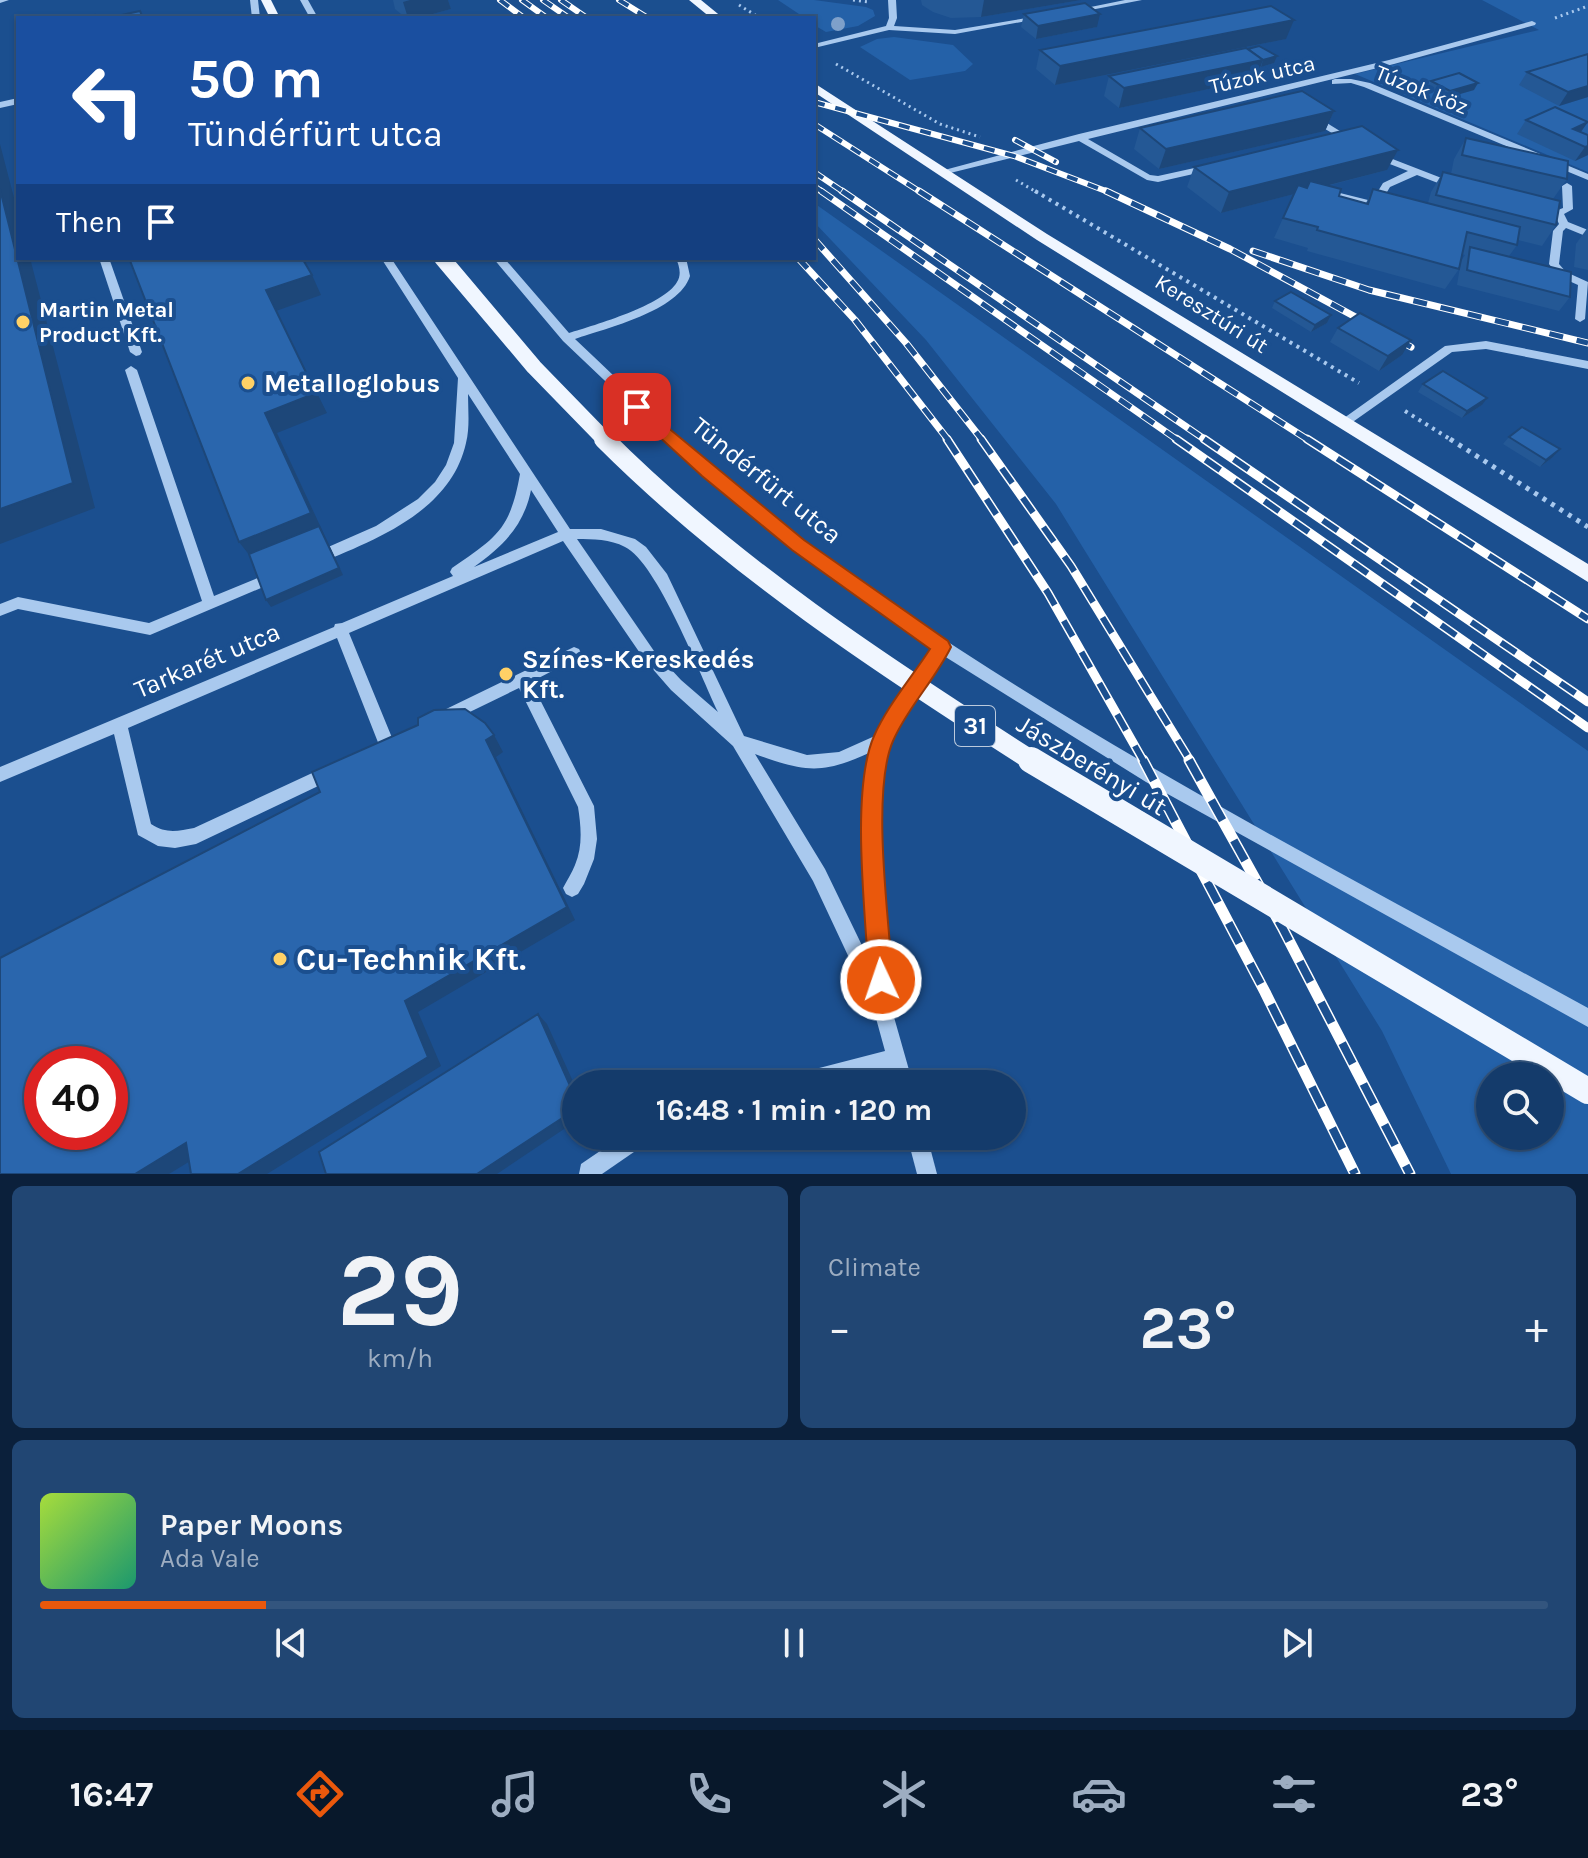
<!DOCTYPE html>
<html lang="en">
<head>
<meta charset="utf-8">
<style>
  body { margin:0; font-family:Karla,sans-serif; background:#214673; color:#f1f3f6; height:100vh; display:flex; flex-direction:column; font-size:30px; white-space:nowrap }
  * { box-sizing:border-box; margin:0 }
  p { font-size:26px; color:#9dadc1 }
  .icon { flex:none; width:44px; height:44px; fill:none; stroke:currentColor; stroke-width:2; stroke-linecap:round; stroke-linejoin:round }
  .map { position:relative; height:1174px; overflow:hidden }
  .sheet { display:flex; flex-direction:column; gap:12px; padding:12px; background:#0b203b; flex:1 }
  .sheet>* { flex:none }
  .banner { position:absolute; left:16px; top:16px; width:800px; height:244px; border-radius:0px; box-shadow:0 2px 6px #0004,0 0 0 2px #33557e; background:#1a4fa0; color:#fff; overflow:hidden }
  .fabs { position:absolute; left:1476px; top:1062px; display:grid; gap:16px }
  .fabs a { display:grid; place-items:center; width:88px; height:88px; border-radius:50%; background:#143b6b; box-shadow:0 2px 6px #0004,0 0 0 2px #33557e; font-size:40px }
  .speed { position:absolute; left:24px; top:1046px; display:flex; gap:16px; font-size:40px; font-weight:700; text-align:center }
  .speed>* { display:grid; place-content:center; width:104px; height:104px; border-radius:50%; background:#143b6b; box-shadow:0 2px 6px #0004,0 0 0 2px #33557e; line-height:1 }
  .speed .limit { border:12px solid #d22; background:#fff; color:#111 }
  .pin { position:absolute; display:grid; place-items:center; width:68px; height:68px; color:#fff; margin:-34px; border-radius:16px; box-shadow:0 4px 12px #0006 }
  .me { position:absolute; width:88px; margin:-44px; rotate:357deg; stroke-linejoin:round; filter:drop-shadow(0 0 6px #0008) }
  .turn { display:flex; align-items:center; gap:28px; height:168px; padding:0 40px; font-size:36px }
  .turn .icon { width:104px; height:104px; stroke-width:2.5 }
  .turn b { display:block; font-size:56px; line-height:68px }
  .then { display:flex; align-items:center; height:76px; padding:0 40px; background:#0003; gap:16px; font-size:30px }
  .big { font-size:60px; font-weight:700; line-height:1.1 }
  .sheet .tile { flex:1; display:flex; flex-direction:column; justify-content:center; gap:12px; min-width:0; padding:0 28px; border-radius:12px; background:#214673 }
  .sheet .dial { align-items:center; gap:0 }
  .dial b { font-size:104px; line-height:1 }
  .song { display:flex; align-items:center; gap:24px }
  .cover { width:96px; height:96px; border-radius:12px; background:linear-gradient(135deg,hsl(80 70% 55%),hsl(160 70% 35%)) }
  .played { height:8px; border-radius:4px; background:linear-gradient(90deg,#ea580c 15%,#33557e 15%) }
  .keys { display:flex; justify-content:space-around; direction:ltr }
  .heat { display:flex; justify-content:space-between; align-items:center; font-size:44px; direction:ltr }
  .sheet .tiles { flex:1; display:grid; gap:12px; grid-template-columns:1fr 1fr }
  .tile:last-child { grid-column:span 2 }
  .trip { position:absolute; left:562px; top:1070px; width:464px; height:80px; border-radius:40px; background:#143b6b; box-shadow:0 2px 6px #0004,0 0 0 2px #33557e; font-weight:700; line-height:80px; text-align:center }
  .tabs { display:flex; height:128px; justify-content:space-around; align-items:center; background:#08182b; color:#9dadc1 }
  .tabs .icon { width:56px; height:56px }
  .tabs .active { color:#ea580c }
  .tabs b { font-size:36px; color:#f1f3f6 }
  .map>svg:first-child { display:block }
  .green { fill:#2461a8; fill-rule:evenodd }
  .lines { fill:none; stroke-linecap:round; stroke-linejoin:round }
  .path-far2 { stroke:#a9c9ee; stroke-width:3; stroke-dasharray:2 4; stroke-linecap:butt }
  .path-far1 { stroke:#a9c9ee; stroke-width:4; stroke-dasharray:3 5; stroke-linecap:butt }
  .path { stroke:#a9c9ee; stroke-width:5; stroke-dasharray:4 6; stroke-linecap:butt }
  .minor { fill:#a9c9ee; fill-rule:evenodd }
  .major { fill:#f0f6ff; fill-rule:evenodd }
  .rail-far3-casing { stroke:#fff; stroke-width:6 }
  .rail-far2-casing { stroke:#fff; stroke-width:7 }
  .rail-far1-casing { stroke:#fff; stroke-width:9 }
  .rail-casing { stroke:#fff; stroke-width:11 }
  .rail-far3 { stroke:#1b4f8f; stroke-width:4; stroke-dasharray:11; stroke-linecap:butt }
  .rail-far2 { stroke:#1b4f8f; stroke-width:5; stroke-dasharray:14; stroke-linecap:butt }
  .rail-far1 { stroke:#1b4f8f; stroke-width:6; stroke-dasharray:18; stroke-linecap:butt }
  .rail { stroke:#1b4f8f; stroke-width:8; stroke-dasharray:23; stroke-linecap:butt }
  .major-bridge-far2 { stroke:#f0f6ff; stroke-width:16 }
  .major-bridge-far1 { stroke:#f0f6ff; stroke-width:20 }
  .major-bridge { stroke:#f0f6ff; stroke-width:26 }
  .tree { fill:#7ea0ca }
  .wall { fill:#245895 }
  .shaded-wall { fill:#1d4779 }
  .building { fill:#2a66ad; stroke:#1d4779; stroke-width:2; fill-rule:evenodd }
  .route { fill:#ea580c; stroke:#983908; stroke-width:2 }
  .poi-dot { fill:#ffd166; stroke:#1b4f8f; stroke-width:3 }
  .labels { text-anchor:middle; stroke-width:8; stroke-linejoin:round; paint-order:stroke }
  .far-street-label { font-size:22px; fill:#fff; stroke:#1b4f8f }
  .far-poi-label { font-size:22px; font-weight:bold; fill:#fff; stroke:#1b4f8f; text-anchor:start }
  .shield { fill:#1b4f8f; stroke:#bbcadd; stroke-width:2 }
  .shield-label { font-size:24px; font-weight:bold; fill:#fff }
  .poi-label { font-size:26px; font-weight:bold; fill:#fff; stroke:#1b4f8f; text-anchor:start }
  .street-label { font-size:26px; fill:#fff; stroke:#1b4f8f }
  .near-poi-label { font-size:32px; font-weight:bold; fill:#fff; stroke:#1b4f8f; text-anchor:start }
</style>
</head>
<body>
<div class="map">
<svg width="1588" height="1174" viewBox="0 0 1588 1174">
  <rect width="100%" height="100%" fill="#1b4f8f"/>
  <g class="green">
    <path d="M778,0H814L866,7L873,10L875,16L858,26L826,32L814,25V18H805Z"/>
    <path d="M1482,0H1588V172L1355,74L1539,30Z"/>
    <path d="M894,37L953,45L973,64L965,71L910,80L860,47L877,39Z"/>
    <path d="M814,203L1588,751V1174H1451L1382,1031L1056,504L926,340L814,222ZM1490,1076H1550V1136H1490Z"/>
  </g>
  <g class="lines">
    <g class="path-far2">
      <path d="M853,0L868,2"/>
      <path d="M739,5L760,18"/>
      <path d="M1555,18L1588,6"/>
      <path d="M836,64L940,124L980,137"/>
      <path d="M1016,180L1038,193"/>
    </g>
    <g class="path-far1">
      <path d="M1035,191L1359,383"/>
      <path d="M1405,411L1453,441"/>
    </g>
    <path class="path" d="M1450,439L1588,527"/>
    <g class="minor">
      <path d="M0,0H9L0,3Z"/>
      <path d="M250,0H258L260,18H252Z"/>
      <path d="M300,0H308L318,18H310Z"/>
      <path d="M888,0H896L897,18L894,26L955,30L1039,16L1043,18L955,34L889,30L814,48V44L886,26L889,18Z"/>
      <path d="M1125,0H1142L1075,13L1071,11Z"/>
      <path d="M1532,21L1536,23L1535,25L1394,64L1088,139L1150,175L1158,176L1208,165L1211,166V170L1158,182L1147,180L1079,141L942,175L937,172L1079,134L1389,60Z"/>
      <path d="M1335,79H1351L1370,83L1588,174V180L1364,87L1351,83L1332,84V80Z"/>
      <path d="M18,98V104L0,108V102Z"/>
      <path d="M1308,115H1314L1356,141L1349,143L1308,119Z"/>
      <path d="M1377,153L1457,184L1459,186L1451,188L1417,175L1390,187L1378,207L1375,208L1329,196V192L1332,191L1372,201L1383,183L1408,171L1374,158L1372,156Z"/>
      <path d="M1567,183L1572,186L1573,209L1564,214L1568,222L1588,230V237L1566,228L1563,231L1559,264L1566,272L1588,282L1585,319L1580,322L1575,319L1578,285L1558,276L1549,264L1553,231L1559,224L1555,215L1535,208L1540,205L1558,210L1563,208L1562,186Z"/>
      <path d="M99,258H109L142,352L140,355L136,356L130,352Z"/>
      <path d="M381,258H391L570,529H601L635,539L646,547L667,574L744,736L807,755L839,752L877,735L895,702L933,648L793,549L704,475L563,341L493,258H504L569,333C595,325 664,305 677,282C682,274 679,266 676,258H686L690,276C679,311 607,328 575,339C649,409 722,481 804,542C1049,723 1322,862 1588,1008V1027L1146,782L944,656L906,712L890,741L884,768L880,799L881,869L890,1003L913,1084H893L889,1069L833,1084H786L789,1077L796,1074L885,1051L874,1011L813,881L733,746L671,690L644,659L563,541L349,633L395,745L393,750L387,752L381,750L337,638L128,728L151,824C166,834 178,831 194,828L323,768L329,766L335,768L337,773L335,778L196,844L175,848L158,846L138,835L114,734L0,782V767L334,627L335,624L342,623L453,576L450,572L452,568C497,537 510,530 520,474L468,394C468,410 470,427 466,443C451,511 377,539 320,563H310L308,559L310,555L376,526L418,499L435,482L446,465L454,443L458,378ZM531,490L558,532L474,567C502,547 524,526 531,490ZM577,539C593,539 610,539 625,547C657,562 701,677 718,712L681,680L654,651ZM871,752C855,820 865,893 870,962L825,869L755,754C805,772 822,775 871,752Z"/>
      <path d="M1486,341L1588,361V369L1486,349L1452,352L1347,426L1343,427L1337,423L1445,346Z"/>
      <path d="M131,366L137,370L214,596L277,570L282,571L284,575L282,579L150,635L18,609L0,616V604L18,597L149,623L202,601L125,370Z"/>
      <path d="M574,647L579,649L581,653L579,657L531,682L594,806L597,839L594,859L584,884L578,894L572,897L566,894L563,888C567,880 572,873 575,865C583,846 581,826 578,807L519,688L445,724L440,722L437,717L440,712Z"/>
      <path d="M622,1136H650L647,1143L602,1174H579L581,1164Z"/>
      <path d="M907,1136H927L937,1174H917Z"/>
    </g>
    <g class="major">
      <path d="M261,0H271L280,18H270Z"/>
      <path d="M689,0H701L723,18H711Z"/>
      <path d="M814,83L1047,234L1588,564V582L1037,240L814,92Z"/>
    </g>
    <defs>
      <g id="rail-far3">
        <path d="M500,0L524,18"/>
        <path d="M522,0L547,18"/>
        <path d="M543,0L569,18"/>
        <path d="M561,0L587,18"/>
        <path d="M619,0L648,18"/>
        <path d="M814,102L1014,156L1111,193"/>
        <path d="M814,124L922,193"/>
        <path d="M1015,140L1056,162"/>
        <path d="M814,172L845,193"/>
        <path d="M814,186L824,193"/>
      </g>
      <g id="rail-far2">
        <path d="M821,191L1179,441"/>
        <path d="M842,191L1207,441"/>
        <path d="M919,191L1310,441"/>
        <path d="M1106,191L1230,249L1411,347"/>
        <path d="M814,239L906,343L983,441"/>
        <path d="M1253,251L1369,290L1588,343"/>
        <path d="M798,258L855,320L949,441"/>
      </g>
      <g id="rail-far1">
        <path d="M947,439L1048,593L1144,762"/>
        <path d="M981,439L1071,566L1191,762"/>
        <path d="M1176,439L1588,728"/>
        <path d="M1204,439L1588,702"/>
        <path d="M1307,439L1588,619"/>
      </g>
      <g id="rail">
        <path d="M1143,760L1265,992L1355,1174"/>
        <path d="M1189,760L1282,927L1410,1174"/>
      </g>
    </defs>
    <use href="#rail-far3" class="rail-far3-casing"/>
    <use href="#rail-far2" class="rail-far2-casing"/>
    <use href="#rail-far1" class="rail-far1-casing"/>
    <use href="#rail" class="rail-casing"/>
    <use href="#rail-far3" class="rail-far3"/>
    <use href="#rail-far2" class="rail-far2"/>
    <use href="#rail-far1" class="rail-far1"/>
    <use href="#rail" class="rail"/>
    <path class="major-bridge-far2" d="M442,258L534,367L606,441"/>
    <path class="major-bridge-far1" d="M604,439C731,566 883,666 1034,762"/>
    <path class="major-bridge" d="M1031,760L1588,1091"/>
  </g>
  <circle class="tree" cx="838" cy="24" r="7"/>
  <g class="wall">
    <path d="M393,0H448L451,9L418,18H406L395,9Z"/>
    <path d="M921,0H1081L981,17L951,18L933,12L922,5Z"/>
    <path d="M1024,14L1097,27L1036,39L1021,27Z"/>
    <path d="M1286,39L1055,85L1036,69L1040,50Z"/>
    <path d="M1246,48L1274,63L1261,67L1256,79L1119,108L1104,96L1109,76Z"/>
    <path d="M1527,72L1588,97L1559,106L1519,85Z"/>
    <path d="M1431,81L1474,90L1446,98L1427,88Z"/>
    <path d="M1334,111L1325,131L1159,169L1134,149L1140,128Z"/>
    <path d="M1526,120L1581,132L1588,135V155L1575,161L1517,134Z"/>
    <path d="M1466,138L1567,179L1553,199L1556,225L1542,246L1518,240L1517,245L1509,256L1570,297L1559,311L1457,285L1461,261L1465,255L1462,254L1459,269L1445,289L1307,251L1308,248L1274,238L1294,194L1221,213L1187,187L1194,167L1387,170L1327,186L1339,196L1366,203L1373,189L1428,203L1431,192L1443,172L1451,174L1454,159Z"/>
    <path d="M1588,227V270L1574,267L1576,244Z"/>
    <path d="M1275,301L1331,315L1327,323L1311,332L1272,308Z"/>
    <path d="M1338,328L1402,355L1379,371L1330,342Z"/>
    <path d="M1423,384L1482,405L1462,418L1418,392Z"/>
    <path d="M1509,437L1560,449L1553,457L1540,467L1503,444Z"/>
  </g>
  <g class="shaded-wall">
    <path d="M410,0H448L451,9L418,18H408L403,2Z"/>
    <path d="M984,0H1081L981,17Z"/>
    <path d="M1100,14L1097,27L1036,39L1038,26Z"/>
    <path d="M1294,20L1286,39L1055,85L1060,66Z"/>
    <path d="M1277,56L1274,63L1261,67L1263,60Z"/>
    <path d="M1263,60L1256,79L1119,108L1124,88Z"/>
    <path d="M1478,83L1474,90L1446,98L1450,91Z"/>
    <path d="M1588,86V97L1559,106L1568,92Z"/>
    <path d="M1334,111L1325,131L1159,169L1166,149Z"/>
    <path d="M1588,122L1578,136L1573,129Z"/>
    <path d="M0,144L18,213V258H30L95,508L0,544Z"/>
    <path d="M1588,146V155L1575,161L1585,147Z"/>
    <path d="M1398,150L1387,170L1221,213L1229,192Z"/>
    <path d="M312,275L321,295L276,311L327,413L277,433L343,575L271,607L266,600L254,561L239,542L265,413L266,290Z"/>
    <path d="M1331,315L1327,323L1311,332L1315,325Z"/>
    <path d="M1411,340L1402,355L1379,371L1388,356Z"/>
    <path d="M1487,398L1482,405L1462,418L1467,411Z"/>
    <path d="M1560,449L1553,457L1540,467L1546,460Z"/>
    <path d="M494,735L503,752L496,757L575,920L418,1012L441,1066L267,1174H238L405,1001L486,740Z"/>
    <path d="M538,1014L547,1024L576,1088V1099Z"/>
    <path d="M576,1109V1121L497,1174H477Z"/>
    <path d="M186,1143L210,1149L169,1174H135Z"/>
  </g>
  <g class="building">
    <path d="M1085,3L1100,14L1038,26L1024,14Z"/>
    <path d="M1271,6L1294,20L1060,66L1040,50Z"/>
    <path d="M140,11L143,18H108Z"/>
    <path d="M95,15L96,18H81Z"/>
    <path d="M1259,46L1277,56L1263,60L1248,49Z"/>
    <path d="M1246,48L1263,60L1124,88L1109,76Z"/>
    <path d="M1588,54V86L1568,92L1527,72Z"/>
    <path d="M1459,73L1478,83L1450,91L1431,81Z"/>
    <path d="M1302,91L1334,111L1166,149L1140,128Z"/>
    <path d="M1555,107L1588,122L1573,129L1588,135V146L1585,147L1526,120Z"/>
    <path d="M1362,126L1398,150L1229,192L1194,167Z"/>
    <path d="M1466,138L1568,161L1567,179L1462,155Z"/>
    <path d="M1443,172L1560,201L1556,225L1436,195Z"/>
    <path d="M1310,181L1341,189L1339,196L1368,204L1373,189L1520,227L1517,245L1467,232L1459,269L1317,230L1318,227L1283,218L1298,185L1307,188Z"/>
    <path d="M0,189L73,483L0,509Z"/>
    <path d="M1470,247L1571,272L1570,297L1467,270Z"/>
    <path d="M129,258H302L312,275L266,290L316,393L265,413L311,513L239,542Z"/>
    <path d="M1291,292L1331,315L1315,325L1275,301Z"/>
    <path d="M1360,313L1411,340L1388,356L1338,328Z"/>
    <path d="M1443,371L1487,398L1467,411L1423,384Z"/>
    <path d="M1522,427L1560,449L1546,460L1509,437Z"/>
    <path d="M319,526L339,568L266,600L249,554Z"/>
    <path d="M465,709L485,723L494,735L486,740L567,907L405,1001L428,1057L238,1174H191L186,1143L135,1174H0V958L320,792L312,772L418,725V718L434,710ZM42,1064H110V1132H42Z"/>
    <path d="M538,1014L576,1099V1109L477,1174H326L319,1152Z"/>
  </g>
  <path class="route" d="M637,402L804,540L948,641L951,647C935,680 907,708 893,741C871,791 889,922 893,980L890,988L881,992L873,988L869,980C866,918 850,791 874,736C887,706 912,677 930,649L792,550L702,476L631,411V403Z"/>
  <g class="poi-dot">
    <circle cx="23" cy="322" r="8"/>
    <circle cx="248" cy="383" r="8"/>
    <circle cx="506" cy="674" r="8"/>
    <circle cx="280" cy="959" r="8"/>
  </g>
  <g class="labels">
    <g class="far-street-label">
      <text transform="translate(1262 74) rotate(-13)" y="8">Túzok utca</text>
      <text transform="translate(1422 89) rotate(22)" y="8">Túzok köz</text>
      <text transform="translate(1212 313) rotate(32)" y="8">Keresztúri út</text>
    </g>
    <g class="far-poi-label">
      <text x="39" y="317">Martin Metal<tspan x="39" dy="25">Product Kft.</tspan></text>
    </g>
    <rect class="shield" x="955" y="706" width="40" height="40" rx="6"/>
    <g class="shield-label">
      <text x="975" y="734">31</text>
    </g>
    <g class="poi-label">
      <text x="264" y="392">Metalloglobus</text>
      <text x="522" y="668">Színes-Kereskedés<tspan x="522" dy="30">Kft.</tspan></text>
    </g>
    <g class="street-label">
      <text transform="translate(767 480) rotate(39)" y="9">Tündérfürt utca</text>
      <text transform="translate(207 660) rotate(-23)" y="9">Tarkarét utca</text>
      <text transform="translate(1092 765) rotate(31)" y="9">Jászberényi út</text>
    </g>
    <g class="near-poi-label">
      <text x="296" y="970">Cu-Technik Kft.</text>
    </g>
  </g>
</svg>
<div class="fabs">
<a><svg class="icon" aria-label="search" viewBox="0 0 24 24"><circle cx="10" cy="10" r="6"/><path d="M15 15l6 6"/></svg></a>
</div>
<div class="speed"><div class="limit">40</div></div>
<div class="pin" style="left:637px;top:407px;background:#d93025"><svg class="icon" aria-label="arrive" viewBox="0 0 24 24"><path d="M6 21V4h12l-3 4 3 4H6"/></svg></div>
<svg class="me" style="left:881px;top:980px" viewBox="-20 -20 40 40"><circle r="17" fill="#ea580c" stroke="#fff" stroke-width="3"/><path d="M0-11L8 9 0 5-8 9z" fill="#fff"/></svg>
<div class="trip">16:48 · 1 min · 120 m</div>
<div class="banner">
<div class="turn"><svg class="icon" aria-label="left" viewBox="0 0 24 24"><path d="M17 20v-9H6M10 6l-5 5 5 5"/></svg><div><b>50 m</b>Tündérfürt utca</div></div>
<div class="then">Then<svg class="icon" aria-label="arrive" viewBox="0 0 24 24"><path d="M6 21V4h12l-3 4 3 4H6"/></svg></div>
</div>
</div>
<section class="sheet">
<div class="tiles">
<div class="tile dial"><b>29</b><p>km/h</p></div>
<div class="tile"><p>Climate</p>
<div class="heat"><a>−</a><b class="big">23°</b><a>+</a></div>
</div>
<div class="tile">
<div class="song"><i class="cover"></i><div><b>Paper Moons</b><p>Ada Vale</p></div></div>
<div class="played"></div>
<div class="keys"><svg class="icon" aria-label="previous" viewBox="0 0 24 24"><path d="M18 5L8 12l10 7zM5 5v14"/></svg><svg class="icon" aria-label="pause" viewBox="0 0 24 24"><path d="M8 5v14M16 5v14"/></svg><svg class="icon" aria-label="next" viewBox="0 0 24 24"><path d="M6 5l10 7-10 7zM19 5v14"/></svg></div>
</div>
</div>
</section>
<nav class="tabs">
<b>16:47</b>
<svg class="icon active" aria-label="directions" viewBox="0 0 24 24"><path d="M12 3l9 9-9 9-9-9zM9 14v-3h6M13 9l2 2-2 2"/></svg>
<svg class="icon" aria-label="music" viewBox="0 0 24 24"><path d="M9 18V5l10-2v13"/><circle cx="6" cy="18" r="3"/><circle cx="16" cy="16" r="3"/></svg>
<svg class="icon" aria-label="phone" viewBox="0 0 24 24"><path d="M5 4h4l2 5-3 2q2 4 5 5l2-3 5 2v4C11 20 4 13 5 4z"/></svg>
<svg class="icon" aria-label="climate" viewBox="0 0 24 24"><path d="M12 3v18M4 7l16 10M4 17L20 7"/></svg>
<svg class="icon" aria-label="car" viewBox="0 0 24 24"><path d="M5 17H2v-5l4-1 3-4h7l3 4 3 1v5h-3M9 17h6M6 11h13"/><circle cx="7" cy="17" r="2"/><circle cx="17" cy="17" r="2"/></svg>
<svg class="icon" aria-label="filters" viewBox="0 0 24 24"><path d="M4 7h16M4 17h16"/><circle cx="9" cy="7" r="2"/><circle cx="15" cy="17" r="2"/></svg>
<b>23°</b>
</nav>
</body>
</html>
